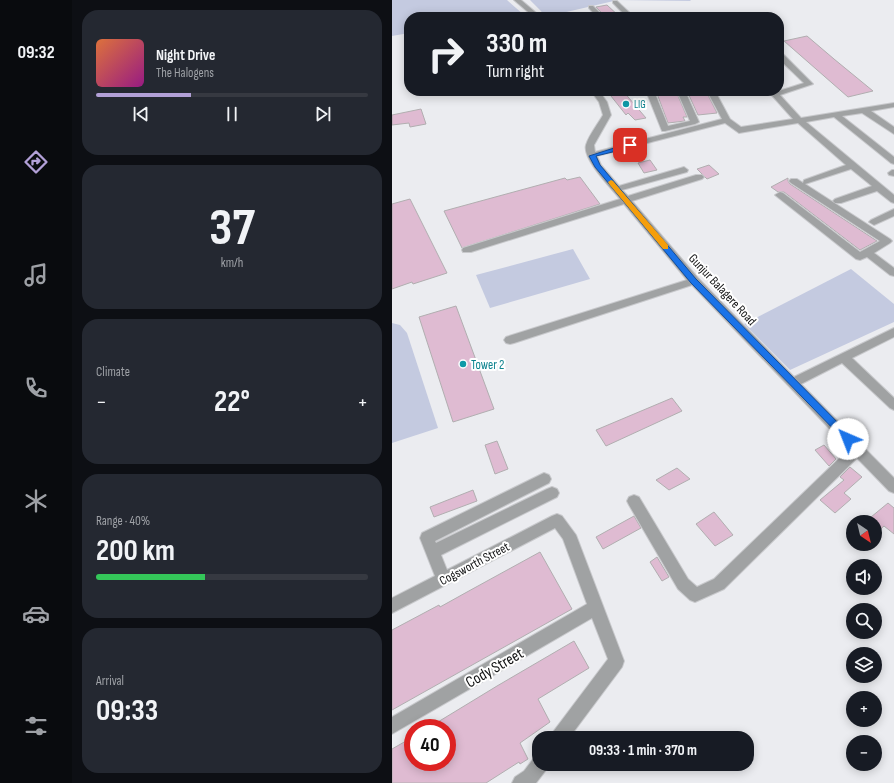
<!DOCTYPE html>
<html lang="en">
<head>
<meta charset="utf-8">
<style>
  body { margin:0; font-family:"Sofia Sans Condensed",sans-serif; background:#242831; color:#f1f3f6; height:100vh; display:flex; flex-direction:column; font-size:15px; white-space:nowrap }
  * { box-sizing:border-box; margin:0 }
  p { font-size:13px; color:#9ea1a6 }
  .icon { flex:none; width:22px; height:22px; fill:none; stroke:currentColor; stroke-width:2; stroke-linecap:round; stroke-linejoin:round }
  .map { position:relative; flex:1; overflow:hidden }
  .drawer { display:flex; flex-direction:column; gap:10px; padding:10px; background:#0d0f14; width:320px }
  .drawer>* { flex:none }
  .hud { position:absolute; left:12px; top:12px; width:380px; height:84px; border-radius:16px; box-shadow:0 2px 10px #0003; background:#171b24; color:#f1f3f6; overflow:hidden }
  .needle { width:26px; rotate:145deg }
  .tools { position:absolute; left:454px; top:515px; display:grid; gap:8px }
  .tools a { display:grid; place-items:center; width:36px; height:36px; border-radius:50%; background:#171b24; box-shadow:0 2px 10px #0003; font-size:20px }
  .speed { position:absolute; left:12px; top:719px; display:flex; gap:8px; font-size:20px; font-weight:700; text-align:center }
  .speed>* { display:grid; place-content:center; width:52px; height:52px; border-radius:50%; background:#171b24; box-shadow:0 2px 10px #0003; line-height:1 }
  .speed .limit { border:6px solid #d22; background:#fff; color:#111 }
  .pin { position:absolute; display:grid; place-items:center; width:34px; height:34px; color:#fff; margin:-17px; border-radius:8px; box-shadow:0 2px 6px #0006 }
  .me { position:absolute; width:44px; margin:-22px; rotate:316deg; stroke-linejoin:round; filter:drop-shadow(0 0 3px #0008) }
  .turn { display:flex; align-items:center; gap:14px; height:84px; padding:0 16px; font-size:18px }
  .turn .icon { width:52px; height:52px; stroke-width:2.5 }
  .turn b { display:block; font-size:28px; line-height:34px }
  .big { font-size:30px; font-weight:700; line-height:1.1 }
  .drawer .tile { flex:1; display:flex; flex-direction:column; justify-content:center; gap:6px; min-width:0; padding:0 14px; border-radius:16px; background:#242831 }
  .drawer .dial { align-items:center; gap:0 }
  .dial b { font-size:52px; line-height:1 }
  .song { display:flex; align-items:center; gap:12px }
  .cover { width:48px; height:48px; border-radius:6px; background:linear-gradient(135deg,hsl(20 70% 55%),hsl(310 70% 35%)) }
  .played { height:4px; border-radius:2px; background:linear-gradient(90deg,#b2a0d7 35%,#363941 35%) }
  .keys { display:flex; justify-content:space-around; direction:ltr }
  .heat { display:flex; justify-content:space-between; align-items:center; font-size:22px; direction:ltr }
  .charge { height:6px; border-radius:3px; background:linear-gradient(90deg,#34c759 40%,#363941 0) }
  .trip { position:absolute; left:140px; top:731px; width:222px; height:40px; border-radius:16px; background:#171b24; box-shadow:0 2px 10px #0003; font-weight:700; line-height:40px; text-align:center }
  main { display:flex; flex:1; min-height:0 }
  .tab-bar { display:flex; flex-direction:column; width:72px; justify-content:space-around; align-items:center; background:#090b0e; color:#9ea1a6 }
  .tab-bar .icon { width:28px; height:28px }
  .tab-bar .current { color:#b2a0d7 }
  .tab-bar b { font-size:18px; color:#f1f3f6 }
  .map>svg:first-child { display:block }
  .green { fill:#c4cae0 }
  .building { fill:#dfbbd2; stroke:#b1aeb0 }
  .lines { fill:none; stroke-linecap:round; stroke-linejoin:round }
  .minor-casing { stroke:#c8c9cc; stroke-width:2 }
  .minor { fill:#a0a2a3; fill-rule:evenodd }
  .route { fill:#1a73e8; stroke:#114b97 }
  .slow { fill:#f59e0b }
  .culture-dot { fill:#0f9aa8; stroke:#fff; stroke-width:1.5 }
  .labels { text-anchor:middle; stroke-width:4; stroke-linejoin:round; paint-order:stroke }
  .far-culture-label { font-size:11px; fill:#0d838f; stroke:#fff; text-anchor:start }
  .street-label { font-size:13px; fill:#101112; stroke:#fff }
  .culture-label { font-size:13px; fill:#0d838f; stroke:#fff; text-anchor:start }
  .near-street-label { font-size:16px; fill:#101112; stroke:#fff }
</style>
</head>
<body>
<main>
<nav class="tab-bar">
<b>09:32</b>
<svg class="icon current" aria-label="directions" viewBox="0 0 24 24"><path d="M12 3l9 9-9 9-9-9zM9 14v-3h6M13 9l2 2-2 2"/></svg>
<svg class="icon" aria-label="music" viewBox="0 0 24 24"><path d="M9 18V5l10-2v13"/><circle cx="6" cy="18" r="3"/><circle cx="16" cy="16" r="3"/></svg>
<svg class="icon" aria-label="phone" viewBox="0 0 24 24"><path d="M5 4h4l2 5-3 2q2 4 5 5l2-3 5 2v4C11 20 4 13 5 4z"/></svg>
<svg class="icon" aria-label="climate" viewBox="0 0 24 24"><path d="M12 3v18M4 7l16 10M4 17L20 7"/></svg>
<svg class="icon" aria-label="car" viewBox="0 0 24 24"><path d="M5 17H2v-5l4-1 3-4h7l3 4 3 1v5h-3M9 17h6M6 11h13"/><circle cx="7" cy="17" r="2"/><circle cx="17" cy="17" r="2"/></svg>
<svg class="icon" aria-label="filters" viewBox="0 0 24 24"><path d="M4 7h16M4 17h16"/><circle cx="9" cy="7" r="2"/><circle cx="15" cy="17" r="2"/></svg>
</nav>
<section class="drawer">
<div class="tile">
<div class="song"><i class="cover"></i><div><b>Night Drive</b><p>The Halogens</p></div></div>
<div class="played"></div>
<div class="keys"><svg class="icon" aria-label="previous" viewBox="0 0 24 24"><path d="M18 5L8 12l10 7zM5 5v14"/></svg><svg class="icon" aria-label="pause" viewBox="0 0 24 24"><path d="M8 5v14M16 5v14"/></svg><svg class="icon" aria-label="next" viewBox="0 0 24 24"><path d="M6 5l10 7-10 7zM19 5v14"/></svg></div>
</div>
<div class="tile dial"><b>37</b><p>km/h</p></div>
<div class="tile"><p>Climate</p>
<div class="heat"><a>−</a><b class="big">22°</b><a>+</a></div>
</div>
<div class="tile"><p>Range · 40%</p><b class="big">200 km</b><div class="charge"></div></div>
<div class="tile"><p>Arrival</p><b class="big">09:33</b></div>
</section>
<div class="map">
<svg width="502" height="783" viewBox="0 0 502 783">
  <rect width="100%" height="100%" fill="#ebecf0"/>
  <g class="green">
    <path d="M0,0H115L132,15L120,17H17V33L0,36Z"/>
    <path d="M138,0H298L299,1L226,0L153,17L149,11Z"/>
    <path d="M181,249L198,279L98,308L84,275Z"/>
    <path d="M459,269L502,304V322L398,370L352,324Z"/>
    <path d="M0,323L8,325L15,333L46,428L0,443Z"/>
  </g>
  <g class="building">
    <path d="M215,5L228,17H214L204,7Z"/>
    <path d="M415,36L442,59L481,91L456,97L392,41Z"/>
    <path d="M215,91H231L254,118L243,120L236,113L234,115Z"/>
    <path d="M264,91H284L295,117H291L293,121L276,123Z"/>
    <path d="M295,91H314L325,113L306,115Z"/>
    <path d="M29,109L34,124L18,127L17,123L0,125V115Z"/>
    <path d="M258,160L265,170L252,173L246,163Z"/>
    <path d="M317,165L327,174L315,179L305,169Z"/>
    <path d="M188,177L208,204L70,248L52,211L173,178L175,180Z"/>
    <path d="M396,178V181L398,184L485,241L468,250L392,192H386L379,187Z"/>
    <path d="M18,199L55,273L21,284L20,282L0,289V204Z"/>
    <path d="M64,306L102,409L61,422L27,317Z"/>
    <path d="M280,398L290,411L214,446L204,430Z"/>
    <path d="M105,441L116,469L103,474L93,445Z"/>
    <path d="M432,445L444,459L437,466L423,450Z"/>
    <path d="M458,467L470,477L452,493L459,499L443,513L428,500L452,480L448,477Z"/>
    <path d="M285,468L298,479L277,490L264,480Z"/>
    <path d="M81,490L85,501L42,517L38,507Z"/>
    <path d="M496,503L502,508V534L492,526L483,534V522H473Z"/>
    <path d="M322,512L341,535L323,546L304,524Z"/>
    <path d="M242,516L249,528L211,549L204,537Z"/>
    <path d="M148,552L180,609L0,710V630L47,605L48,607L75,592Z"/>
    <path d="M265,557L277,577L270,581L258,562Z"/>
    <path d="M182,641L197,668L146,699L158,722L128,743L136,759L128,764L127,762L94,783H0V749L21,737V762H55V728H36L105,686Z"/>
  </g>
  <g class="lines">
    <defs>
      <g id="minor">
        <path d="M122,0H129L149,17H142Z"/>
        <path d="M221,1H225L242,17H235L221,3Z"/>
        <path d="M197,6H201L212,17H205L197,8Z"/>
        <path d="M387,53H390L421,84L388,95L409,118L502,103V107L479,111L502,127V134L470,113L450,116L502,157V164L499,163L442,117L414,122L502,195V203L499,202L485,191L449,203H443L441,201L443,199L480,186L459,169L413,184L498,239L500,241L498,243L482,253L502,268V276L498,275L475,257L468,260L464,259L383,195L388,192L391,193L468,252L488,241L399,183L397,181L399,179H405L411,183L412,180L454,165L406,123L347,133L333,123L205,156L209,165L227,186L292,167L296,170L295,172L230,190L236,196L304,175H310L312,177L310,179L240,201L306,278L402,377L502,328V337L460,358L502,398V410L498,408L450,363L409,384L502,478V493L497,491L465,458L332,589L303,602L298,600L286,589L237,505L235,501L237,497L242,495L247,497L296,579L305,587L322,579L457,449L300,285L122,343L118,344L114,343L112,340L114,337L295,280L232,204L79,252H71L70,250L71,248L228,199C219,188 190,159 194,145C197,135 206,124 211,115L207,102L199,91H207L215,102L219,115L202,145L203,152L330,119L315,91H323L338,119L349,127L401,119L376,91H387L412,83L387,59Z"/>
        <path d="M254,91H262L276,126L298,121L285,91H293L307,122L303,124L273,131H270Z"/>
        <path d="M500,170H502V176L497,175L496,173Z"/>
        <path d="M502,209V216L482,225L477,222L479,220Z"/>
        <path d="M152,473L157,475L159,479L157,483L43,541L44,543L155,489L160,487L165,489L167,493L165,497L49,555L55,570L160,516L165,514L170,516L184,535L232,661L230,667L177,738H159L161,732L216,659L200,618L0,734V717L195,604L171,539L163,528L0,613V598L43,576L28,538L30,533Z"/>
        <path d="M147,756V764H157L154,770L144,783H120L123,777L132,771L142,758Z"/>
      </g>
    </defs>
    <use href="#minor" class="minor-casing"/>
    <use href="#minor" class="minor"/>
  </g>
  <path class="route" d="M238,143L242,145L241,147L204,156L208,165L304,279L459,436L461,439L459,441H453L299,283L203,167L197,156Z"/>
  <path class="slow" d="M219,180L221,181L276,245V249H271L217,184L216,182Z"/>
  <g class="culture-dot">
    <circle cx="234" cy="104" r="4"/>
    <circle cx="71" cy="364" r="4"/>
  </g>
  <g class="labels">
    <g class="far-culture-label">
      <text x="242" y="108">LIG</text>
    </g>
    <g class="street-label">
      <text transform="translate(331 289) rotate(47)" y="5">Gunjur Balagere Road</text>
      <text transform="translate(82 563) rotate(-28)" y="5">Cogsworth Street</text>
    </g>
    <g class="culture-label">
      <text x="79" y="369">Tower 2</text>
    </g>
    <g class="near-street-label">
      <text transform="translate(102 667) rotate(-30)" y="6">Cody Street</text>
    </g>
  </g>
</svg>
<div class="tools">
<a><svg class="needle" viewBox="-14 -14 28 28"><path d="M0-13l5 13h-10z" fill="#e53935"/><path d="M0 13l5-13h-10z" fill="#9ea1a6"/></svg></a>
<a><svg class="icon" aria-label="sound" viewBox="0 0 24 24"><path d="M4 9h4l5-4v14l-5-4H4zM17 9q2 3 0 6"/></svg></a>
<a><svg class="icon" aria-label="search" viewBox="0 0 24 24"><circle cx="10" cy="10" r="6"/><path d="M15 15l6 6"/></svg></a>
<a><svg class="icon" aria-label="layers" viewBox="0 0 24 24"><path d="M12 4l9 5-9 5-9-5zM3 14l9 5 9-5"/></svg></a>
<a>+</a>
<a>−</a>
</div>
<div class="speed"><div class="limit">40</div></div>
<div class="pin" style="left:238px;top:145px;background:#d93025"><svg class="icon" aria-label="arrive" viewBox="0 0 24 24"><path d="M6 21V4h12l-3 4 3 4H6"/></svg></div>
<svg class="me" style="left:456px;top:439px" viewBox="-20 -20 40 40"><circle r="19" fill="#fff"/><path d="M0-13L10 11 0 6-10 11z" fill="#1a73e8"/></svg>
<div class="trip">09:33 · 1 min · 370 m</div>
<div class="hud">
<div class="turn"><svg class="icon" aria-label="right" viewBox="0 0 24 24"><path d="M7 20v-9h11M14 6l5 5-5 5"/></svg><div><b>330 m</b>Turn right</div></div>
</div>
</div>
</main>
</body>
</html>
